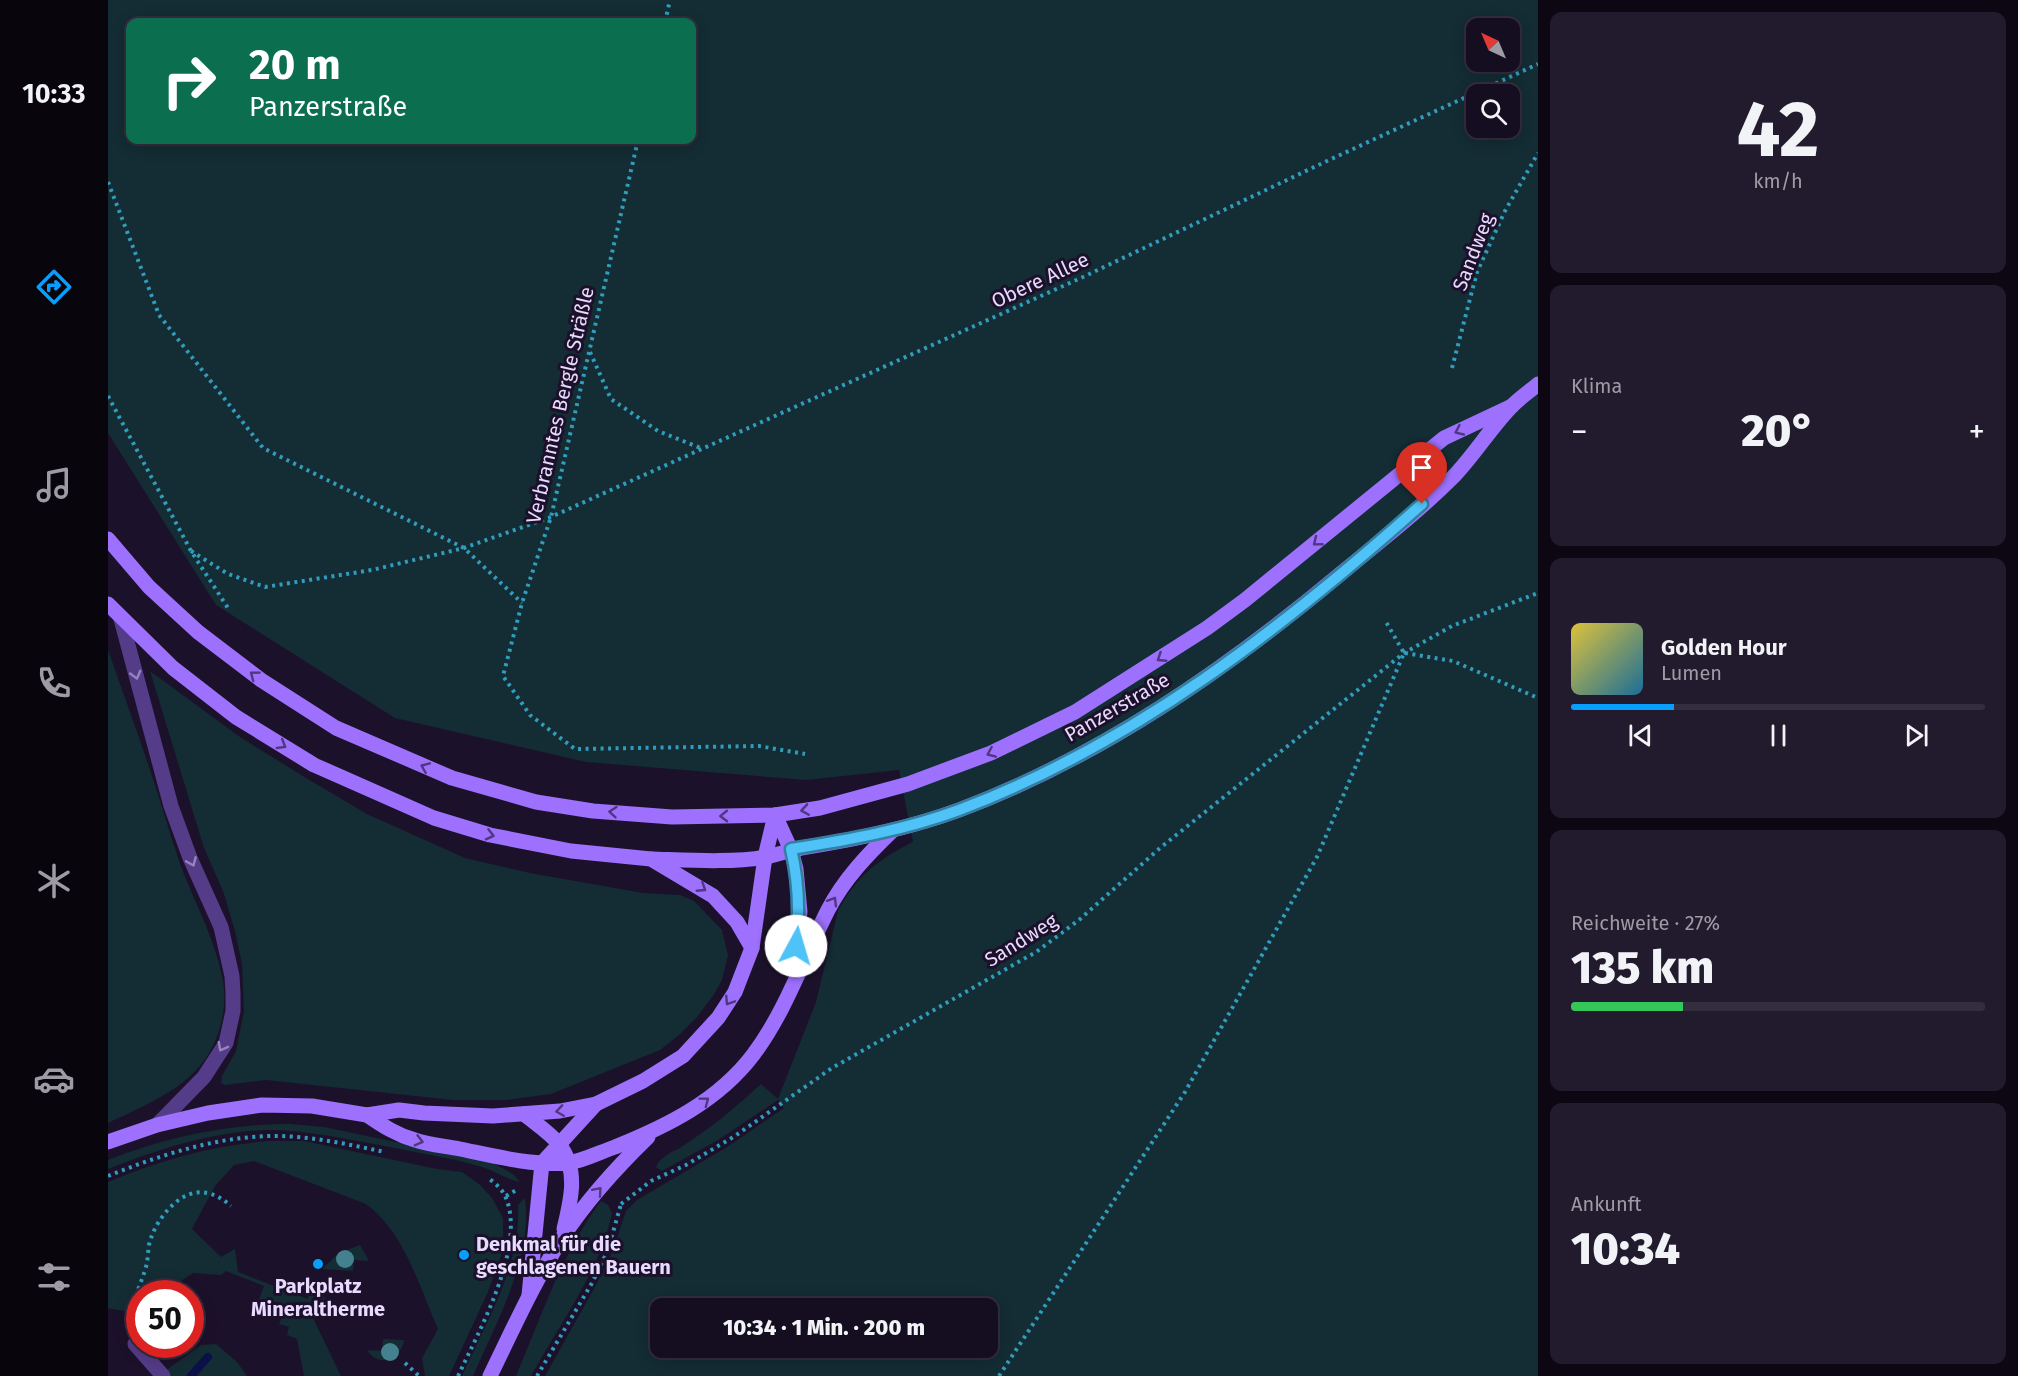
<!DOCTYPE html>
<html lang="de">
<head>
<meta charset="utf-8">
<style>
  body { margin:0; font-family:"Fira Sans",sans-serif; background:#221b2d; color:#f1f3f6; height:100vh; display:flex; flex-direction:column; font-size:22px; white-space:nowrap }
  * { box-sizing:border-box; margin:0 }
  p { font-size:20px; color:#9d9ca5 }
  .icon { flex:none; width:33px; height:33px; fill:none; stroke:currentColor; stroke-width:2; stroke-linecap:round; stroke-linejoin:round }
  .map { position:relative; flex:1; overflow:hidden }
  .details { display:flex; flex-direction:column; gap:12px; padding:12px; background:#0c0712; width:480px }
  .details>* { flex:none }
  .top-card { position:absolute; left:18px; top:18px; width:570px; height:126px; border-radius:12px; box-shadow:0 3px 15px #0003,0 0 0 2px #342d3e; background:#0b6e4f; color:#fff; overflow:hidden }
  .needle { width:39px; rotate:316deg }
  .buttons { position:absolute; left:1358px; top:18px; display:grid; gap:12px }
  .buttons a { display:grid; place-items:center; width:54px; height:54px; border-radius:12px; background:#150d20; box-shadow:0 3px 15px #0003,0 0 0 2px #342d3e; font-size:30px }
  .speed { position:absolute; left:18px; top:1280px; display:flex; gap:12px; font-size:30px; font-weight:700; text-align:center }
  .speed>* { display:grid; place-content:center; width:78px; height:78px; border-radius:50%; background:#150d20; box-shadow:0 3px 15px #0003,0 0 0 2px #342d3e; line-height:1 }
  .speed .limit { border:9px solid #d22; background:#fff; color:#111 }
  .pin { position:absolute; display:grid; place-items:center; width:51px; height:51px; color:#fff; margin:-62px -26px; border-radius:50% 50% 50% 0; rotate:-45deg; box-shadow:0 0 6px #0007 }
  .pin .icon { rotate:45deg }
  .me { position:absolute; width:66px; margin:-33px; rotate:6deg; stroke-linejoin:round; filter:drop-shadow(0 0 4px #0008) }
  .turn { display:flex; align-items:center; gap:21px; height:126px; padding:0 24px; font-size:27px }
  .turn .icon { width:78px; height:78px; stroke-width:2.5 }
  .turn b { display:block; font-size:42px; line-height:51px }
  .big { font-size:45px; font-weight:800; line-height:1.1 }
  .details .widget { flex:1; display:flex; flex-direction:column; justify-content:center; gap:9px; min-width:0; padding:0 21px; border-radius:12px; background:#221b2d }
  .details .dial { align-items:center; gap:0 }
  .dial b { font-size:78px; line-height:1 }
  .song { display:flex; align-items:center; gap:18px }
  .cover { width:72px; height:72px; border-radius:9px; background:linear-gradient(135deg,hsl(50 70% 55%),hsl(200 70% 35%)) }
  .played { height:6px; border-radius:3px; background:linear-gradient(90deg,#079efe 25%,#342d3e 25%) }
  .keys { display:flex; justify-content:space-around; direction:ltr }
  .heat { display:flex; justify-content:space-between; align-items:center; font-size:33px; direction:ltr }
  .charge { height:9px; border-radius:4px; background:linear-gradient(90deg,#34c759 27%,#342d3e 0) }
  .trip { position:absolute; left:542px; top:1298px; width:348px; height:60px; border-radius:12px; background:#150d20; box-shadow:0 3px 15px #0003,0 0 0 2px #342d3e; font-weight:800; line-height:60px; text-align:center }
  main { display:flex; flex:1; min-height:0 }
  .menu { display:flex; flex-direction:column; width:108px; justify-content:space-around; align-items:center; background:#08050d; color:#9d9ca5 }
  .menu .icon { width:42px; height:42px }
  .menu .selected { color:#079efe }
  .menu b { font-size:27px; color:#f1f3f6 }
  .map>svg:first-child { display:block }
  .green { fill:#142c34; fill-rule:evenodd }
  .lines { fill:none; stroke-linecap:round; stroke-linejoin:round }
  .stream { stroke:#0b1049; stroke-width:8 }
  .path { stroke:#319cbc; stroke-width:4; stroke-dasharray:3 4.5; stroke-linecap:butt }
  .lane { stroke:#553c89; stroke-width:15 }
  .secondary { stroke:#9d71fe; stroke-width:15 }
  .tree { fill:#44818e }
  .oneway { stroke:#50377f }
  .oneway2 { stroke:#9883be }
  .route-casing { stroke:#337fa1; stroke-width:15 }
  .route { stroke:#4fc3f7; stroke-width:10 }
  .poi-dot { fill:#079efe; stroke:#1c112a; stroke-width:2 }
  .labels { text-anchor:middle; stroke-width:6; stroke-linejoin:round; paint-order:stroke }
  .street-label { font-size:20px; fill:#e9daff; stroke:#1c112a }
  .poi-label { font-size:20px; font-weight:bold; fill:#e9daff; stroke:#1c112a; text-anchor:start }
</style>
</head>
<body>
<main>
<nav class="menu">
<b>10:33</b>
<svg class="icon selected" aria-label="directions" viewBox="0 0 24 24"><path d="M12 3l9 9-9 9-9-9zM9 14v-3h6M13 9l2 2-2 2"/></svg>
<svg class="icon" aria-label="music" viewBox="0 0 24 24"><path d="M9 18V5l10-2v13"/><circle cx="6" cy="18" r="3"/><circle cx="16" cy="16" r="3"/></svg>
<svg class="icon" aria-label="phone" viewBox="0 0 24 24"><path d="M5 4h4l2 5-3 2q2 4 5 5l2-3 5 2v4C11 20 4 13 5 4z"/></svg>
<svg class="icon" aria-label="climate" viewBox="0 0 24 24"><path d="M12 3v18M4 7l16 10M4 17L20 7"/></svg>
<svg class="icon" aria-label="car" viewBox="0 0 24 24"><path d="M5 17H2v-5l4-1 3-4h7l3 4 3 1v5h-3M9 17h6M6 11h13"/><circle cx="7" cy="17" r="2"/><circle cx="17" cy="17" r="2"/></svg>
<svg class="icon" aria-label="filters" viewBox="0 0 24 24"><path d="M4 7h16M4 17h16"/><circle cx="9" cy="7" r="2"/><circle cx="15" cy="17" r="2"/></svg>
</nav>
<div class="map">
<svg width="1430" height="1376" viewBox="0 0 1430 1376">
  <rect width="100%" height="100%" fill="#1c112a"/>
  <g class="green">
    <path d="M0,0H1430V1376H437L488,1285L505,1250L518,1211L529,1200L619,1147L676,1108L670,1100L610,1140L554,1171L548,1167C553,1156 563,1153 573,1147C602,1129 628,1107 653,1084L670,1099L708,1002L730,911C747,877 772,858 805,842L791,770L698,780L478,762L287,718L108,605L0,433ZM22,22H584V140H22ZM1368,28H1401V62H1368ZM1368,94H1401V128H1368ZM552,1308H879V1347H552Z"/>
    <path d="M0,650C15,693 31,736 45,779C54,806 62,834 71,861C85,900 106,936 114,976C120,1003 114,1032 100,1055C78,1090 35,1106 0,1123Z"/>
    <path d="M42,671L132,737L198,778L259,814L357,858L422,873L535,893L572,895L586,901L614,930L620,955L614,980L605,996L589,1017L572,1034L552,1050L443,1094L398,1100H345L158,1080L116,1085L113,1082L114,1076L128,1051L136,1011L134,964L127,931L115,891L96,848Z"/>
    <path d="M182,1124L216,1127L383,1162L405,1174L412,1182C398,1179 387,1171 374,1167C341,1157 305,1152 271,1145C234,1138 197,1130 159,1130C107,1131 47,1150 0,1169V1160C57,1137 120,1124 182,1124Z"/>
    <path d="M161,1141H196L329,1169L354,1172L371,1184L384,1198L395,1218V1250L380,1292L341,1376H317L314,1358L330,1329C311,1286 297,1233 258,1204L146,1161L126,1165L107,1186L84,1229L113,1257L127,1249L130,1272L200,1299L199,1279L212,1291L217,1299L204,1316L233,1376H196L189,1339L179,1335L181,1327L171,1324L174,1317L164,1313L166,1307L150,1302L156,1286L118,1271L113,1275L85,1273L55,1293H32L31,1309L25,1313L0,1308V1182C52,1160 105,1145 161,1141Z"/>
    <path d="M417,1198C425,1257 388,1323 365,1376H354C378,1322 413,1266 410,1205Z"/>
    <path d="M493,1201L500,1205L504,1213C491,1273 452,1323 423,1376H408C433,1317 454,1253 493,1201Z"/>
    <path d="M252,1245L261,1261L246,1260L245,1271L214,1269L231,1253Z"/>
    <path d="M275,1339L296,1340C293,1360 270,1368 259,1350L274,1351Z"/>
    <path d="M108,1344L129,1362L139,1376H50L93,1345Z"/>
  </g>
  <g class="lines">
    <path class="stream" d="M83,1376L100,1357"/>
    <g class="path">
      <path d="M557,22L562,0"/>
      <path d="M530,140L443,517L414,603L395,676L422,715L467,749L651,746L697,754"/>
      <path d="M0,182L51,315L155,448L356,548L414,603"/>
      <path d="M482,352L503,399L550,431L595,449"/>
      <path d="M1344,368L1369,272L1397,211L1430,153"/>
      <path d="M0,396L83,551L120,608"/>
      <path d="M83,551L120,574L157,587L264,570L356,548L443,517L975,277L1221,160L1430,64"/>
      <path d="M1297,653L1345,661L1430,698"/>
      <path d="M0,1176C55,1154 113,1135 173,1136C208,1137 243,1145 277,1152"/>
      <path d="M398,1196L410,1189"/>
      <path d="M513,1204L543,1181L578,1165L627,1136L724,1068L928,952L971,920L1052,848L1296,653L1344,626L1430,593"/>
      <path d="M21,1324L19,1317C25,1301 32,1286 37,1270C41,1259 39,1248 43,1238C50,1217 74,1187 99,1193C109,1195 116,1200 123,1206"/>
      <path d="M297,1363L311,1376"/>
      <path d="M350,1376C371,1331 418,1247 398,1198C395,1190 387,1183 380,1178"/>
      <path d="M429,1376L484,1283L500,1250L513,1204"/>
      <path d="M891,1376L1077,1092L1209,857L1296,653L1278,622"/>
    </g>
    <g class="lane">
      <path d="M13,619L63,806L82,858L113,927L124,976L125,993V1011L118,1043L96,1077L49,1125"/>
      <path d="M27,1344L55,1376"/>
    </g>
    <g class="secondary">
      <path d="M0,539L41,587L90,632L153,680L228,728L344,778L428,802L485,811L564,817L667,815L712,808L800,784L883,753L967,712L1099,628L1137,600L1336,438L1404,406"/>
      <path d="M0,604L65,668L128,717L206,765L326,818L382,835L463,851L543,859L605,896L629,922L644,948"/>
      <path d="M667,815L683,850L688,869L692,912L688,946L690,973"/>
      <path d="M543,859C578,860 624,863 658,857C672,854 685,849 699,847C750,839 802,828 851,810C992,757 1116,671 1231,575C1270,543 1310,512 1346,476C1366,455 1382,429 1402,408C1410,399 1421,392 1430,384"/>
      <path d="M416,1114C427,1123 442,1133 451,1144C471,1170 463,1200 456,1229"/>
      <path d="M259,1115C275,1126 289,1135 307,1140C321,1145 337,1146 352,1149C386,1156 424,1166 460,1163C475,1161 492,1152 507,1147C559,1126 610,1101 645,1055C678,1011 695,959 720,910C736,879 760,854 785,830"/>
      <path d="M0,1142L49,1125L100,1113L154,1105L204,1106L259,1115L291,1110L316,1113L385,1116L452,1111L488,1104"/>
      <path d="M421,1295L434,1163L488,1104L535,1081L575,1056L610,1018L627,992L644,948L657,857L667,815"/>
      <path d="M382,1376C405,1329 426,1282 454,1238C478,1201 509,1167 540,1137"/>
    </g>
  </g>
  <g class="tree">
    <circle cx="237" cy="1259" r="9"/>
    <circle cx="282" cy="1352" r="9"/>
  </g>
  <defs><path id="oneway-chevron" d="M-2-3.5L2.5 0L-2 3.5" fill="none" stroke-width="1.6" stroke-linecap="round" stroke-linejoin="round" transform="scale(1.5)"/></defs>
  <g class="oneway">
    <use href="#oneway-chevron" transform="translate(1351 431) rotate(155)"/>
    <use href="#oneway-chevron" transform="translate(1209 542) rotate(141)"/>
    <use href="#oneway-chevron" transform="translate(1053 658) rotate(147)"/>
    <use href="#oneway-chevron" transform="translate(146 675) rotate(-143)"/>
    <use href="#oneway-chevron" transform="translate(174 745) rotate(31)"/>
    <use href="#oneway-chevron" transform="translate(883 753) rotate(157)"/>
    <use href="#oneway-chevron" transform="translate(317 767) rotate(-157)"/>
    <use href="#oneway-chevron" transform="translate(697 810) rotate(171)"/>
    <use href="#oneway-chevron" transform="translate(505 812) rotate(-175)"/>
    <use href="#oneway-chevron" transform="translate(616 816) rotate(179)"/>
    <use href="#oneway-chevron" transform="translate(382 835) rotate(14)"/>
    <use href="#oneway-chevron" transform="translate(594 888) rotate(33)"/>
    <use href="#oneway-chevron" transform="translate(725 901) rotate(-59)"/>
    <use href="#oneway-chevron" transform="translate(621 1001) rotate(123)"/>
    <use href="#oneway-chevron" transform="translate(597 1101) rotate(-37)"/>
    <use href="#oneway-chevron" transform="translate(452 1111) rotate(172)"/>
    <use href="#oneway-chevron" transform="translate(311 1141) rotate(15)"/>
    <use href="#oneway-chevron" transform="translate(490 1191) rotate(-49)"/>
  </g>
  <g class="oneway2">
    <use href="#oneway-chevron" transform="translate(28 675) rotate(75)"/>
    <use href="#oneway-chevron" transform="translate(84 862) rotate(67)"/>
    <use href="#oneway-chevron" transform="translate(114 1047) rotate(118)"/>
  </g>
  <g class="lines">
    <defs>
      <path id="route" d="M688,946C692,912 691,883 683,849C740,840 797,830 851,810C1026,744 1175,628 1314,504"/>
    </defs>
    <use href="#route" class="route-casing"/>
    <use href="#route" class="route"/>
  </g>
  <g class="poi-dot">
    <circle cx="356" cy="1255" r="6"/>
    <circle cx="210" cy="1264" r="6"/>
  </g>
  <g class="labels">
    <g class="street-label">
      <text transform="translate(1365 252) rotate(-69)" y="7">Sandweg</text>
      <text transform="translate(932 280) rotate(-25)" y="7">Obere Allee</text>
      <text transform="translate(452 405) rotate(-77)" y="7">Verbranntes Bergle Sträßle</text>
      <text transform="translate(1009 707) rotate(-30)" y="7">Panzerstraße</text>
      <text transform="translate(913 940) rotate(-32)" y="7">Sandweg</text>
    </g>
    <g class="poi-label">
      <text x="368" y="1251">Denkmal für die<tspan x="368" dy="23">geschlagenen Bauern</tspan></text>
      <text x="210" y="1293" text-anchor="middle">Parkplatz<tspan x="210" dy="23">Mineraltherme</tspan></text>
    </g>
  </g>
</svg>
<div class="buttons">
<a><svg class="needle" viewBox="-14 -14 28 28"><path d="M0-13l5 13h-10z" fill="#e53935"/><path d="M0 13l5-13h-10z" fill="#9d9ca5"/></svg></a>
<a><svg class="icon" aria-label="search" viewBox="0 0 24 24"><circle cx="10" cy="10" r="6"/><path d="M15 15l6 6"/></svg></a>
</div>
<div class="speed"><div class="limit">50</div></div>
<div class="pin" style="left:1314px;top:504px;background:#d93025"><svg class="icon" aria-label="arrive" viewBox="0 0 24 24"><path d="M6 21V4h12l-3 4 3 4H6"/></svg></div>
<svg class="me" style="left:688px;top:946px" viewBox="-20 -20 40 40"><circle r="19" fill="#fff"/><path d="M0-13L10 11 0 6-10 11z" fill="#4fc3f7"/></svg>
<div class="trip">10:34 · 1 Min. · 200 m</div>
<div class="top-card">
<div class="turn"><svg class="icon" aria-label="right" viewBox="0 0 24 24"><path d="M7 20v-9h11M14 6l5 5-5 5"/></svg><div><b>20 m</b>Panzerstraße</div></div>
</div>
</div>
<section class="details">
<div class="widget dial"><b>42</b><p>km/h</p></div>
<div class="widget"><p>Klima</p>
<div class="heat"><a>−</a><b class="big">20°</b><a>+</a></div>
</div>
<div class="widget">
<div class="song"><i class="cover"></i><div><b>Golden Hour</b><p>Lumen</p></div></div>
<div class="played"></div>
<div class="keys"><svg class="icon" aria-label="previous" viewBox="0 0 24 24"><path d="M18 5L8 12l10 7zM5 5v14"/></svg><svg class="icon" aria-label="pause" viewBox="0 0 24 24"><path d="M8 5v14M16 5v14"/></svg><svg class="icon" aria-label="next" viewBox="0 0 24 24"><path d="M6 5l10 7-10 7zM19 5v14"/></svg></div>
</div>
<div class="widget"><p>Reichweite · 27%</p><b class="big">135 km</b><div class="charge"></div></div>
<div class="widget"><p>Ankunft</p><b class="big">10:34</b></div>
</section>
</main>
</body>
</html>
